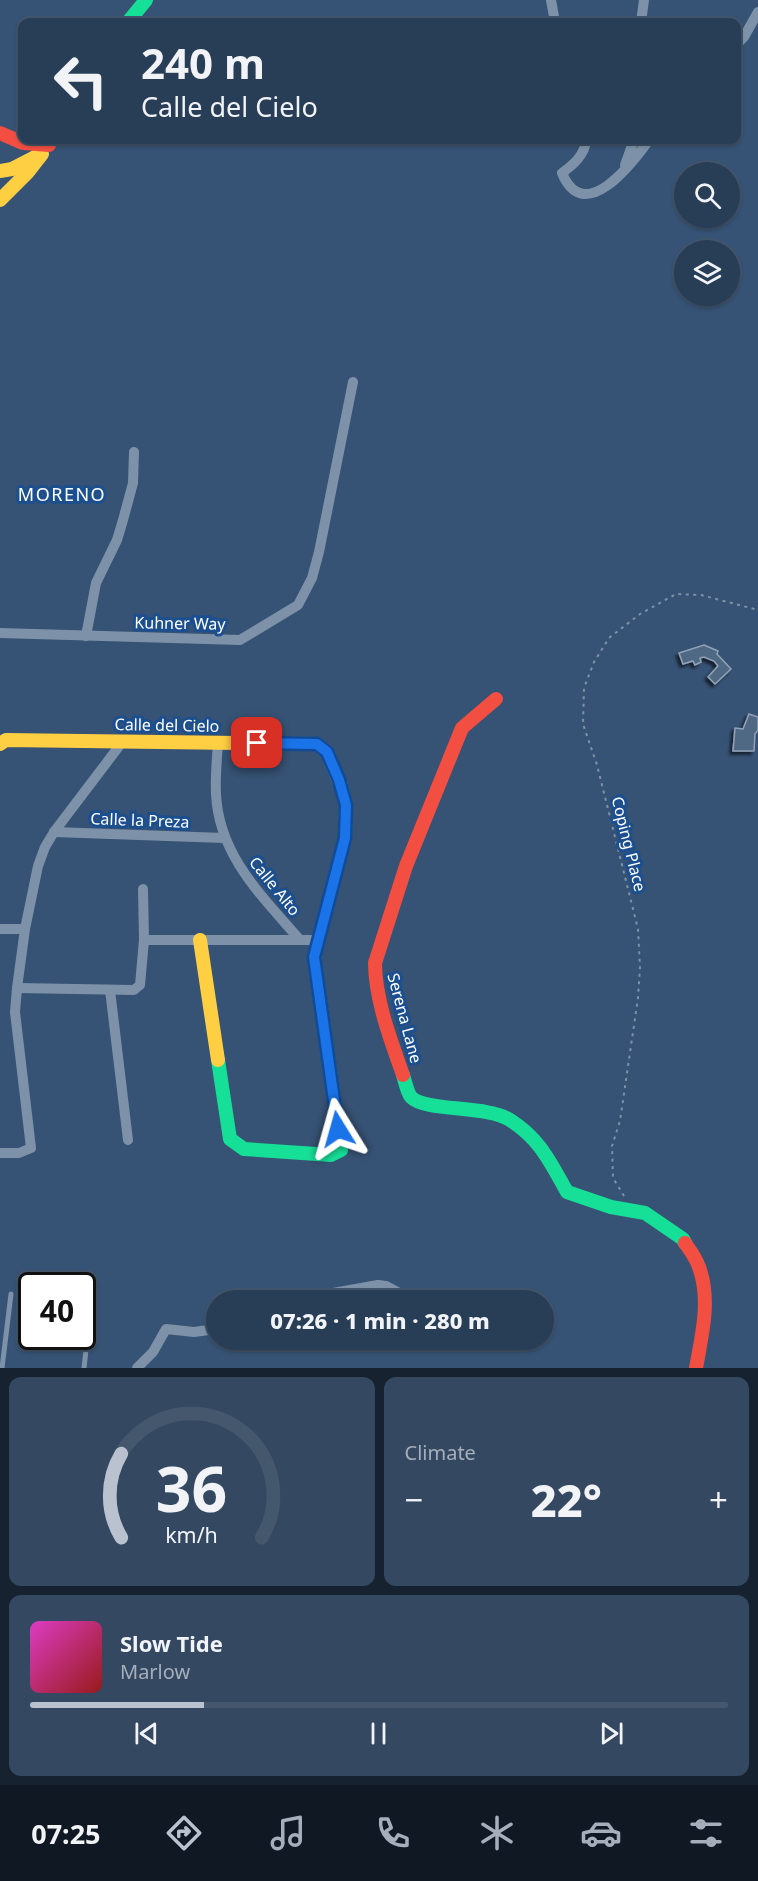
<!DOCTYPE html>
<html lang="en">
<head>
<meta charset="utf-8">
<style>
  body { margin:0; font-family:"Noto Sans",sans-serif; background:#344961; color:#f1f3f6; height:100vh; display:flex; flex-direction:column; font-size:22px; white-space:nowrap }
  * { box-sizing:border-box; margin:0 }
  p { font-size:20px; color:#a5aeba }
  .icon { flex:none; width:33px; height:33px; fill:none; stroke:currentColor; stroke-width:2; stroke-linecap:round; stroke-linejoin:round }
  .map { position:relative; height:1368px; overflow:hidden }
  .side { display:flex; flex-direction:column; gap:9px; padding:9px; background:#162230; flex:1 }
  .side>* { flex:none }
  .guide { position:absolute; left:18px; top:18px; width:723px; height:126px; border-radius:12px; box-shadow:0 2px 4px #0004,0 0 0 2px #44576d; background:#283e57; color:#f1f3f6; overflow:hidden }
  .fabs { position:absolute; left:674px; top:162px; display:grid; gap:12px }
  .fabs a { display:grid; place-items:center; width:66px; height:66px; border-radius:50%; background:#283e57; box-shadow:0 2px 4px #0004,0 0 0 2px #44576d; font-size:30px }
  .speed { position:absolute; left:18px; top:1272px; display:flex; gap:12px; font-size:30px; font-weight:700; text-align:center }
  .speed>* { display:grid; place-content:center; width:78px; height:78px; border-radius:50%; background:#283e57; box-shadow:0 2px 4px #0004,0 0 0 2px #44576d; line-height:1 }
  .speed .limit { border:3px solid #111; border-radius:9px; background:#fff; color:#111 }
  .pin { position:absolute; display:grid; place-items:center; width:51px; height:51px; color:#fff; margin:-26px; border-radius:12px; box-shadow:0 3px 9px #0006 }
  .me { position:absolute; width:66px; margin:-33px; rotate:352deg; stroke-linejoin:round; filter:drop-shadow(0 0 4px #0008) }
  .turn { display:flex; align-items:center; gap:21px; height:126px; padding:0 24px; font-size:27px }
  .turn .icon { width:78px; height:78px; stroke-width:2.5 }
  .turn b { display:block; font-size:42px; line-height:51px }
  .big { font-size:45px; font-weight:800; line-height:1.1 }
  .side .card { flex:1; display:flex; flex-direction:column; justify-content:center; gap:9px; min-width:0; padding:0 21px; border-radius:12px; background:#344961 }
  .side .dial { align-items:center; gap:0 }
  .dial svg { height:156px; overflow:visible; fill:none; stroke:#44576d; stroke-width:7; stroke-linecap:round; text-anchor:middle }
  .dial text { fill:#f1f3f6; stroke:none }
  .song { display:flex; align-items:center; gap:18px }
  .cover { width:72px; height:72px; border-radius:9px; background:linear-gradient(135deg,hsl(310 70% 55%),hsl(0 70% 35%)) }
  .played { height:6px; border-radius:3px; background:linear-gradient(90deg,#b9c2ce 25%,#44576d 25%) }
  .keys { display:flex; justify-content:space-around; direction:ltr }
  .heat { display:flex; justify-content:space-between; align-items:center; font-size:33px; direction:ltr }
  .side .tiles { flex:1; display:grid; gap:9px; grid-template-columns:1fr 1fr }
  .card:last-child { grid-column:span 2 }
  .trip { position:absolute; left:206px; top:1290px; width:348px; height:60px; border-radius:30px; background:#283e57; box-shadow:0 2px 4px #0004,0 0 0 2px #44576d; font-weight:800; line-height:60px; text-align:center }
  .dock { display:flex; height:96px; justify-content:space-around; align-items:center; background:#101923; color:#a5aeba }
  .dock .icon { width:42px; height:42px }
  .dock .on { color:#b9c2ce }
  .dock b { font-size:27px; color:#f1f3f6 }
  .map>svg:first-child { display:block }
  .building { fill:#506783; stroke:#92a2b6; stroke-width:1.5; filter:url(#shadow) }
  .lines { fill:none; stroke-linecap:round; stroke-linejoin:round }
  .path { stroke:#7d92a8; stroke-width:2; stroke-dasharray:3 4.5; stroke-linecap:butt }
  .lane { stroke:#7d92a8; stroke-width:5 }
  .street { stroke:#7d92a8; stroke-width:10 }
  .fast { stroke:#16e098; stroke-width:14 }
  .slow { stroke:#ffcf43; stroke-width:14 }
  .jam { stroke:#f24e42; stroke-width:14 }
  .route-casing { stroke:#114b97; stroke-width:15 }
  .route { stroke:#1a73e8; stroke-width:10 }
  .labels { text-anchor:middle; stroke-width:6; stroke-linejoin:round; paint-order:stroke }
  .street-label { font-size:16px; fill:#fff; stroke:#1b4f8f }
  .neighbourhood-label { font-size:18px; letter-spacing:1.5px; fill:#fff; stroke:#1b4f8f }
</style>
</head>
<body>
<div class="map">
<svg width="758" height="1368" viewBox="0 0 758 1368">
  <defs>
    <filter id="shadow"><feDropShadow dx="-3" dy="3" stdDeviation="1.5" flood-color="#0009"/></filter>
  </defs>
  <rect width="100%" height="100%" fill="#365274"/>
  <g class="building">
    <path d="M704,645L718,651L717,654L731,669L715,684L708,677L718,666L714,661L704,657L700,658L701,662L695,665L693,661L683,664L679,653Z"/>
    <path d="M749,714L758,717V730L755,734L754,751H733L735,728L743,729Z"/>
  </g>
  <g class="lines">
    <path class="path" d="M624,1196L613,1178L612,1146L620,1121L638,998L640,967L638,929L597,765L583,724L584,688L594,662L609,638L640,614L676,594L701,595L758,610"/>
    <g class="lane">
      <path d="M2,1368L11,1294"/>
      <path d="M84,1368L92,1296"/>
    </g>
    <g class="street">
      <path d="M551,0L555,22"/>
      <path d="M641,22L644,0"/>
      <path d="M736,45L744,37L758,12"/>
      <path d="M586,140C585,155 573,165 562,173C584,226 631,165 649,140"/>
      <path d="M625,165L634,140"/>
      <path d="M0,633L240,640L298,605L312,578L319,552L353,382"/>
      <path d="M86,636L96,583L117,540L123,520L133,483L134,452"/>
      <path d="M218,742C217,759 215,777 216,794C219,856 262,896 300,940"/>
      <path d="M54,832L224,838"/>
      <path d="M0,929H25"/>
      <path d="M144,940H318"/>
      <path d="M17,988L134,990L140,985L144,940L143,889"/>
      <path d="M110,990L128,1140"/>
      <path d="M0,1153H19L31,1148L15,1012L17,988L25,929L38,866L45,847L54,832L123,741"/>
      <path d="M306,1300L322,1295L378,1285L386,1286L399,1293"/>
      <path d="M137,1368L153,1352L166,1329L194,1332L216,1329"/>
    </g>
    <g class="fast">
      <path d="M128,22L146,0"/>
      <path d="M218,1060L230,1139L244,1149L331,1155L341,1150L314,957L345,838L346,805L341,786"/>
      <path d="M403,1075C405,1081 407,1092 411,1097C425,1112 488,1105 510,1120C540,1139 550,1162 567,1192L611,1207L645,1213L683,1239L685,1243"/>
    </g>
    <g class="slow">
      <path d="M0,171L12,169L41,154"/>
      <path d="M0,200L28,172L42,154"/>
      <path d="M0,744L6,740L317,744L327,752L341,786"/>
      <path d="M200,940L218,1060"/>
    </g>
    <g class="jam">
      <path d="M0,133L23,143L49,145"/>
      <path d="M403,1075C391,1041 375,999 375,963L406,866L462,728L496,699"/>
      <path d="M685,1243C690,1250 696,1258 699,1267C711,1300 702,1334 696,1368"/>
    </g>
  </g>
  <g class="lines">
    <defs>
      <path id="route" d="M257,743L317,744L327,752L339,780L346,805L345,838L314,957L338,1129"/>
    </defs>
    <use href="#route" class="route-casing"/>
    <use href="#route" class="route"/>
  </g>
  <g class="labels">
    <g class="street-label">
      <text transform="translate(180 623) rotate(1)" y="6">Kuhner Way</text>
      <text transform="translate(167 725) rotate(1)" y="6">Calle del Cielo</text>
      <text transform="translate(140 820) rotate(2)" y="6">Calle la Preza</text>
      <text transform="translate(629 844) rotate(76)" y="6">Coping Place</text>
      <text transform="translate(275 886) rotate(51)" y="6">Calle Alto</text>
      <text transform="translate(405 1018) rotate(75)" y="6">Serena Lane</text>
    </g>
    <g class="neighbourhood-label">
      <text x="62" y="501">MORENO</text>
    </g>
  </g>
</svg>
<div class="fabs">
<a><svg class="icon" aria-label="search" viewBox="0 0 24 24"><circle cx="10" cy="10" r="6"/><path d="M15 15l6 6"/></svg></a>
<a><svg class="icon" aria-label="layers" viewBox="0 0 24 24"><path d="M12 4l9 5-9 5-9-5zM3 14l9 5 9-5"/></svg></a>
</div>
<div class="speed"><div class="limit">40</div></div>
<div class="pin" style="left:257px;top:743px;background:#d93025"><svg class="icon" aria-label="arrive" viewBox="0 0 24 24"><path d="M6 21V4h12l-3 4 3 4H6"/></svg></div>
<svg class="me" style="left:338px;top:1129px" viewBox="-20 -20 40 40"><path d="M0-17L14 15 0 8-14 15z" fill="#1a73e8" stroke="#fff" stroke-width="4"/></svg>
<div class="trip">07:26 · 1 min · 280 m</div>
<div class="guide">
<div class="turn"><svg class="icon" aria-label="left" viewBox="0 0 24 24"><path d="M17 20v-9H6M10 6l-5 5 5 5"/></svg><div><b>240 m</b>Calle del Cielo</div></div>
</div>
</div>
<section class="side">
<div class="tiles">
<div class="card dial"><svg viewBox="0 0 100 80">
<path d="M14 69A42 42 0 1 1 86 69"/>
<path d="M14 69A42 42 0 0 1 14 26" stroke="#b9c2ce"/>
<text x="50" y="56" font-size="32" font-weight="700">36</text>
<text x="50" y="72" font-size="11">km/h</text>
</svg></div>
<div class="card"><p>Climate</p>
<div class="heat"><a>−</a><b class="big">22°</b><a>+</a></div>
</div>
<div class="card">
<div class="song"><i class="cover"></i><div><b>Slow Tide</b><p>Marlow</p></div></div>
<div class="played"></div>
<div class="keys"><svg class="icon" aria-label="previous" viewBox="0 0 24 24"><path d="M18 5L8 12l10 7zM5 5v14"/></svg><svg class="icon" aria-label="pause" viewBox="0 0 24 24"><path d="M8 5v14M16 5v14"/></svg><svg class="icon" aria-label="next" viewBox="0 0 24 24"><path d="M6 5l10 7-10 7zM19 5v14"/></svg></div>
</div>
</div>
</section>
<nav class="dock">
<b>07:25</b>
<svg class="icon on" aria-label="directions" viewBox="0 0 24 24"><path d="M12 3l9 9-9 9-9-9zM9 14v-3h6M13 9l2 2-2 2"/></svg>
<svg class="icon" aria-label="music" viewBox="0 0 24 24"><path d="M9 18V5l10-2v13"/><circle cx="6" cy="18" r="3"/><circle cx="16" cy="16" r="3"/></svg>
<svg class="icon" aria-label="phone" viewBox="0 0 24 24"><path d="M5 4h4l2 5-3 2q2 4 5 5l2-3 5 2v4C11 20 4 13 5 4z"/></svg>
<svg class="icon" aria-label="climate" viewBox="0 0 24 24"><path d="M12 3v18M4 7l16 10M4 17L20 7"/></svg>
<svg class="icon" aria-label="car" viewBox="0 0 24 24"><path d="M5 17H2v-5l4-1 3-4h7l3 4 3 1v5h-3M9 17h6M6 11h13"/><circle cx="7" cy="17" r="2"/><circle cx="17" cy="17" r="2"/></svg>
<svg class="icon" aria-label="filters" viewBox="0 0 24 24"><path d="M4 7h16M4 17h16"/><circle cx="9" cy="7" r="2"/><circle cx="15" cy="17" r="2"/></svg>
</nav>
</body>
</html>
